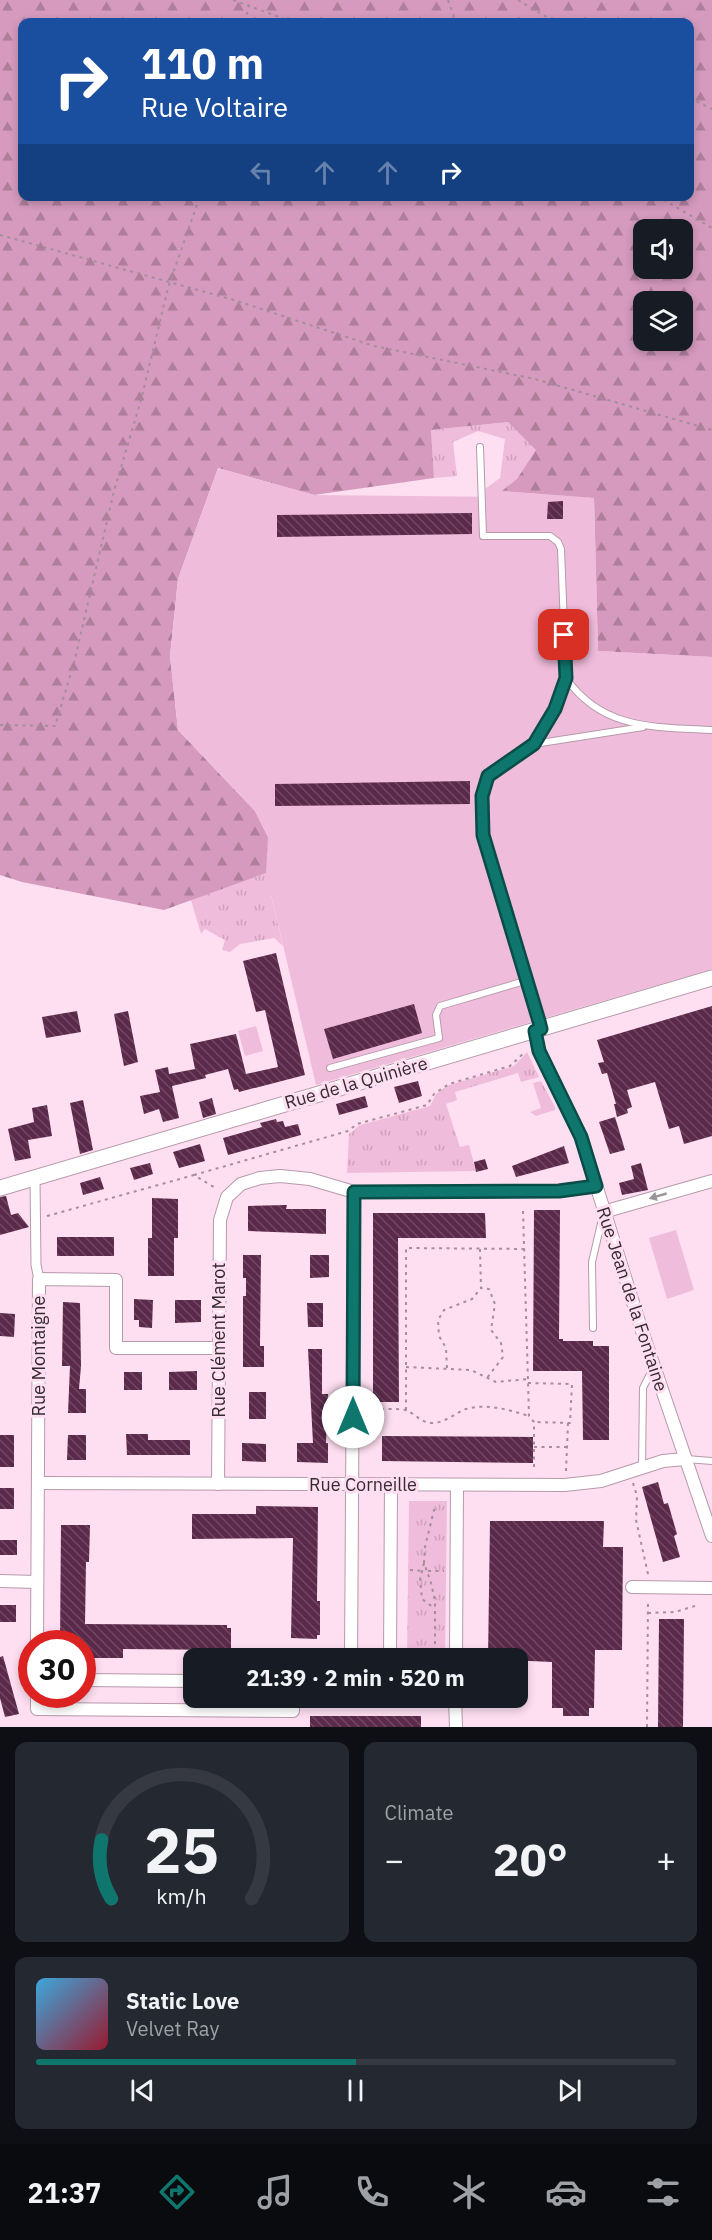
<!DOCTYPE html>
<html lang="en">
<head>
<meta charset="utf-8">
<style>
  body { margin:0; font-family:"IBM Plex Sans",sans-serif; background:#242831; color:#f1f3f6; height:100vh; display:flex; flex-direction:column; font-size:22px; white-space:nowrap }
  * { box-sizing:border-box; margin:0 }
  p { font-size:20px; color:#9ea1a6 }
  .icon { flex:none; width:33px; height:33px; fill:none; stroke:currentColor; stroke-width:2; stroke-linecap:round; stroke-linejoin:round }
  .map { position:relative; height:1727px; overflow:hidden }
  .panel { display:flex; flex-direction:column; gap:15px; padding:15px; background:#0d0f14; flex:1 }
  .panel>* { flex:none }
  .top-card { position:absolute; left:18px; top:18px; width:676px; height:183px; border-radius:12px; box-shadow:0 3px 9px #0003; background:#1a4fa0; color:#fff; overflow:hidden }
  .controls { position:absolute; left:633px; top:219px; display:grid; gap:12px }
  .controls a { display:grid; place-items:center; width:60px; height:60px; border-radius:12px; background:#171b24; box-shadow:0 3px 9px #0003; font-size:30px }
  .speed { position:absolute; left:18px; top:1630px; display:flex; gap:12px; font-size:30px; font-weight:700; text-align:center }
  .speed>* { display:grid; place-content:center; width:78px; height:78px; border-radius:50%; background:#171b24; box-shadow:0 3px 9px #0003; line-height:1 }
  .speed .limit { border:9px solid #d22; background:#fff; color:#111 }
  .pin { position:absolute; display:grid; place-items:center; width:51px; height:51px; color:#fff; margin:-26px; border-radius:12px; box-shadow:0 3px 9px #0006 }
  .me { position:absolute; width:66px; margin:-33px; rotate:0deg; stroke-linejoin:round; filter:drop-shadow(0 0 4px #0008) }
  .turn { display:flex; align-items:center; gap:21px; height:126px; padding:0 24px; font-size:27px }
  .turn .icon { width:78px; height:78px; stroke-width:2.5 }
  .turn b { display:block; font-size:42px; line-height:51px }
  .lanes { display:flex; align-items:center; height:57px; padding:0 24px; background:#0003; justify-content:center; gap:30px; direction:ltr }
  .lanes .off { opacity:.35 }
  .big { font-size:45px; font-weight:700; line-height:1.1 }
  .panel .card { flex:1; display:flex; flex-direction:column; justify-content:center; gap:9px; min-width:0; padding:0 21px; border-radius:12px; background:#242831 }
  .panel .dial { align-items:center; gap:0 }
  .dial svg { height:156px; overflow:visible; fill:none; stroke:#363941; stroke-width:7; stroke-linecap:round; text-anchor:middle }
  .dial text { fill:#f1f3f6; stroke:none }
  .song { display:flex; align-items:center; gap:18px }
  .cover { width:72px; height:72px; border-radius:9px; background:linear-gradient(135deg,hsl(200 70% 55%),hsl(350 70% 35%)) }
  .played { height:6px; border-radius:3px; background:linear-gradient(90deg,#0f766e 50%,#363941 50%) }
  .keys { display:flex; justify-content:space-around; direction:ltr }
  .heat { display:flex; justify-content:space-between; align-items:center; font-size:33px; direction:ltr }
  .panel .tiles { flex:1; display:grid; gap:15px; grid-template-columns:1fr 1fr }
  .card:last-child { grid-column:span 2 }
  .trip { position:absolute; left:183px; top:1648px; width:345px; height:60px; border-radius:12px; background:#171b24; box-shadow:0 3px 9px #0003; font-weight:700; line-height:60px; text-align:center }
  .tabs { display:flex; height:96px; justify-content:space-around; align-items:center; background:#090b0e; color:#9ea1a6 }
  .tabs .icon { width:42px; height:42px }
  .tabs .selected { color:#0f766e }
  .tabs b { font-size:27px; color:#f1f3f6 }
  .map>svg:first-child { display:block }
  .grass { fill:url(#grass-tufts) }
  .forest { fill:url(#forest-firs); fill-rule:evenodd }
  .pitch { fill:#f0bcdb }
  .building { fill:url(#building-back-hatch) }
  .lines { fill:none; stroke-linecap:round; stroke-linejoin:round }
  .service-casing { stroke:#b69aaa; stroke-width:8 }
  .pedestrian-casing { stroke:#b69aaa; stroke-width:11 }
  .minor-casing { stroke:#b69aaa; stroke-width:14 }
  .tertiary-casing { stroke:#b69aaa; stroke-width:17 }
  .path { stroke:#a48e9a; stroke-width:2; stroke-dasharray:3 4.5; stroke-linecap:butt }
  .service { stroke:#fff; stroke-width:6 }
  .pedestrian { stroke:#fff; stroke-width:9 }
  .minor { stroke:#fff; stroke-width:12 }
  .tertiary { stroke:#fff; stroke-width:15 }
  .oneway { fill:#9a9598 }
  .route-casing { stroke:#0a4d48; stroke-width:15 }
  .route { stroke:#0f766e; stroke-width:10 }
  .labels { text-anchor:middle; stroke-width:6; stroke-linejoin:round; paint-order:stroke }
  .street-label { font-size:18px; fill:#362b31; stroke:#fedff1 }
</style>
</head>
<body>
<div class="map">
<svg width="712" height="1727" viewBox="0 0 712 1727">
  <defs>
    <pattern id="grass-tufts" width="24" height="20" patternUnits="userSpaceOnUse" patternTransform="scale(1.5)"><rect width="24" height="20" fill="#f0bcdb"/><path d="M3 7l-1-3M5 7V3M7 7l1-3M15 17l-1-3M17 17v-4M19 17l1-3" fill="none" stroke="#cea2bc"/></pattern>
    <pattern id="forest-firs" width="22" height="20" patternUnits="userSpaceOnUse" patternTransform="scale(1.5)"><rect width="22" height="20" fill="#d59abe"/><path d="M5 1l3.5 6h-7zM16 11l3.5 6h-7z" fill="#ae7e9b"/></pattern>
    <pattern id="building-back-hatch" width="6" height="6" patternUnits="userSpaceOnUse" patternTransform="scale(1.5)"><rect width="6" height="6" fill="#5b2a4a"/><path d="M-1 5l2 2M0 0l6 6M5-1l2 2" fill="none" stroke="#704862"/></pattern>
  </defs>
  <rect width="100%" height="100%" fill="#fedff1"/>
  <g class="grass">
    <path d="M508,422L537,450L517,480L503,491L594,498L598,651L712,657V722C684,721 621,718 599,703C585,693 573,672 570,656C567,645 568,631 568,619L577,618L578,655H589L586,538H575L577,610H568L567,536L561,529H493L488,524L485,489L500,478L505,439L478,431L453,442L457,476L434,478L431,430Z"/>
    <path d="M266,873L312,883L271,895L283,946L274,938L240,944L230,952L222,950L225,940L205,929L201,934L191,900Z"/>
    <path d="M527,1052L539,1077L521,1082L518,1073L455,1092L457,1100L446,1104L460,1147L469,1145L476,1171L347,1173L349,1134L360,1125L430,1106L436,1094L449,1085L514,1066Z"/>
    <path d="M541,1081L555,1107V1110L536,1116L530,1112L541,1108L533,1083Z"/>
    <path d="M409,1501H447L445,1659H407Z"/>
  </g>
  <path class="forest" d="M0,0H712V657L598,651L594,498L502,491L517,479L536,450L508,422L431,430L434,478L314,495L218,468L178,579L170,656L178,730L255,811L268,837L312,883L266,873L164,910L22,882L0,875ZM22,22H690V196H22ZM644,230H682V268H644ZM644,302H682V340H644Z"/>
  <g class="pitch">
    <path d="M218,468L314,495L594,498L598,651L712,657V969L316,1085L266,873L268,837L255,811L178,730L170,656L178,579Z"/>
    <path d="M256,1026L263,1051L245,1056L238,1031Z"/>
    <path d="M676,1230L694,1290L667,1299L649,1238Z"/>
  </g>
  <g class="building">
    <path d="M563,501V519H547L548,502Z"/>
    <path d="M472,513V534L277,537V515Z"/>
    <path d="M470,781V804L275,806V784Z"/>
    <path d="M276,953L305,1075L239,1092L238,1089L234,1090L228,1069L205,1075L206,1078L172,1086L179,1118L163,1122L159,1109L144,1114L140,1096L160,1092L155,1070L168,1067L169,1074L195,1069L190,1044L236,1034L246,1074L278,1067L265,1010L256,1012L243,961Z"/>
    <path d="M414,1004L422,1033L333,1059L324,1029Z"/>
    <path d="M712,1006V1136L684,1144L679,1126L669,1129L655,1082L627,1090L632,1107L627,1109L628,1113L617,1117L614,1104H616L607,1073L602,1074L598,1063L604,1062L597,1040Z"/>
    <path d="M77,1011L81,1032L46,1038L42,1017Z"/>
    <path d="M128,1011L138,1062L124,1066L114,1014Z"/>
    <path d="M418,1081L422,1096L399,1103L394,1087Z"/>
    <path d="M365,1096L368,1107L339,1115L336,1104Z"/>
    <path d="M212,1098L216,1114L203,1118L199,1102Z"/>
    <path d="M83,1100L93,1150L80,1154L70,1103Z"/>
    <path d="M47,1105L52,1136L28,1140L31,1158L15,1161L8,1129L34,1122L32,1108Z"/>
    <path d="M615,1117L625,1150L610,1154L599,1122Z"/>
    <path d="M276,1119L277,1122L283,1121L285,1127L298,1124L301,1135L228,1155L223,1138L262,1127L260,1123Z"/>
    <path d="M200,1144L205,1161L179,1168L173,1152Z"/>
    <path d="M564,1146L569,1163L516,1177L512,1166Z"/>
    <path d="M485,1159L488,1169L476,1172L474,1162Z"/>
    <path d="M150,1163L153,1174L134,1180L130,1168Z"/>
    <path d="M641,1163L648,1190L622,1195L619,1183L634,1179L631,1166Z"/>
    <path d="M100,1177L104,1189L83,1195L80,1183Z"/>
    <path d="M6,1196L11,1215L18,1213L29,1227L0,1235V1197Z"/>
    <path d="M152,1198L178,1199V1238H174V1276H148V1238H152Z"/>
    <path d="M287,1205L286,1209H326V1234L248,1231V1206Z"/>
    <path d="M534,1210H560L559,1339H563V1341H593V1346H609V1440H583L582,1371H533Z"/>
    <path d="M373,1213H485L486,1238H398L399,1402H373Z"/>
    <rect x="57" y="1237" width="57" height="19"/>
    <path d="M243,1255H261L260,1346H264V1367H243V1296H246V1278H243Z"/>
    <path d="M310,1255H329V1277L310,1278Z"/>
    <path d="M134,1299L153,1300L152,1328L139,1327V1320H134Z"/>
    <path d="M175,1300H201V1322L175,1323Z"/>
    <path d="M63,1302L80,1303L81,1366L79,1389H86V1413H68L70,1366H62Z"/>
    <path d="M307,1303H323V1327H308Z"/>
    <path d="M0,1313L15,1314L14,1337L0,1336Z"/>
    <path d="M308,1349H322V1394H328L326,1443H328V1463L297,1462V1443H313Z"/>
    <path d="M197,1371V1390H169V1372Z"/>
    <rect x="124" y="1372" width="18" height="18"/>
    <rect x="249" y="1392" width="17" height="27"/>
    <path d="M126,1434H148V1440H190V1455H127Z"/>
    <rect x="0" y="1435" width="14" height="32"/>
    <path d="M68,1435H86V1460H67Z"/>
    <path d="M382,1436L533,1437V1463L382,1461Z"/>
    <path d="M242,1443L266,1444V1462L242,1461Z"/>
    <path d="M658,1482L664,1504L668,1503L677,1534L674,1536L680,1557L663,1562L642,1487Z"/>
    <rect x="0" y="1488" width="14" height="21"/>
    <path d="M256,1506L318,1507L317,1601H320V1635H317V1639L291,1638L293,1538L192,1539V1514H256Z"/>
    <path d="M490,1521H604L603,1547H623L622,1650H595L594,1708H589V1716H563V1708H552V1662L488,1659Z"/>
    <path d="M61,1525H90L89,1562H86L85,1624L227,1625V1628H231V1650L123,1649V1658H82V1644H60Z"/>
    <rect x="0" y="1540" width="17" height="15"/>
    <rect x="0" y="1605" width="16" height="17"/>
    <path d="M659,1619H684L683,1727H658Z"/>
    <path d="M3,1656L19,1714L5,1717L0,1698V1657Z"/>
    <rect x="310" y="1716" width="111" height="11"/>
  </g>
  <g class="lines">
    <defs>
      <g id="service">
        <path d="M480,447L483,536H550L558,542L561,549L566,678C602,730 655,727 712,730"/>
        <path d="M534,744L555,709L566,678"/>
        <path d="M541,1029L483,835L482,796L488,776L534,744L643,727"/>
        <path d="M330,1068L439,1038L436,1015L440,1006L528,980"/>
        <path d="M593,1328L592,1262L603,1215"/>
        <path d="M686,1459L712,1461"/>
        <path d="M642,1468L643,1388L654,1366"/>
      </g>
      <path id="pedestrian" d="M35,1179L36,1265L39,1279"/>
      <g id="minor">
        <path d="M535,1031L539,1051L581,1137L641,1328L712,1536"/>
        <path d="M603,1212L712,1181"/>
        <path d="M38,1483L565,1485L601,1481L663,1461L685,1459"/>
        <path d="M218,1484L220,1220L227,1197L241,1184L260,1178L280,1176L310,1179L354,1192L559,1191L596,1186"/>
        <path d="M0,1581L37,1582"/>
        <path d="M632,1587L712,1588"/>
        <path d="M37,1644L39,1279L116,1280V1348H219"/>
        <path d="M351,1659L354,1192"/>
        <path d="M390,1659L391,1485"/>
        <path d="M456,1659L457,1485"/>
        <path d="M82,1680L194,1681"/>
        <path d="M37,1695V1709L293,1711V1698"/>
        <path d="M455,1698L456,1727"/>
      </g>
      <path id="tertiary" d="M0,1188L712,978"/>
    </defs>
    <use href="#service" class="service-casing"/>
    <use href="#pedestrian" class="pedestrian-casing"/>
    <use href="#minor" class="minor-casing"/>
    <use href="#tertiary" class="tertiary-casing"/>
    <g class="path">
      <path d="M233,0L293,22"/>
      <path d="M448,0L456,22"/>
      <path d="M518,0L555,22"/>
      <path d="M245,22L250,0"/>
      <path d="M690,98L712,109"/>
      <path d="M657,196L712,228"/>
      <path d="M0,235L234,300L374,346L535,379L712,430"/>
      <path d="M0,725L55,726L74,663L114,491L141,400L168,288L200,196"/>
      <path d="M194,1175L348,1131L357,1124L427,1105L434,1094L449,1084L510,1066L525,1052"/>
      <path d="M523,1211L529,1416L534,1422V1471"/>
      <path d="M47,1216L194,1175L217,1189"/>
      <path d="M480,1249L481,1288L489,1289L495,1304L491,1330L501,1343L503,1357L487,1378"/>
      <path d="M406,1367L471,1370L496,1382L528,1379"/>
      <path d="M447,1368L446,1348L439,1336L438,1320L444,1310L472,1299L481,1288"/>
      <path d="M528,1383L572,1384L570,1423L534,1422"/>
      <path d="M366,1410C378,1410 397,1407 408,1411C416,1415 422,1423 432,1423C445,1423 455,1413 466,1409C488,1403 509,1410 529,1416"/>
      <path d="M406,1410V1248L525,1249"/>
      <path d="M534,1447H567"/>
      <path d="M566,1471L568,1423"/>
      <path d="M633,1483L637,1496L636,1520L648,1574"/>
      <path d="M424,1563L420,1580L422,1599L434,1608"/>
      <path d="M410,1570L423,1571"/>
      <path d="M428,1571H444"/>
      <path d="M648,1613L675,1612L698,1605"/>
      <path d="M435,1659V1601L431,1583L424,1563L425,1547L435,1506"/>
      <path d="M647,1727L648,1601"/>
    </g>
    <use href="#service" class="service"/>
    <use href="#pedestrian" class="pedestrian"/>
    <use href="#minor" class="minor"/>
    <use href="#tertiary" class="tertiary"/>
  </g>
  <defs><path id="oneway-solid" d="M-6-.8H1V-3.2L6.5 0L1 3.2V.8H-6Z" transform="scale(1.5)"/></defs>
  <use class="oneway" href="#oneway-solid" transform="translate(658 1196) rotate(164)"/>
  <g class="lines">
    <defs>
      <path id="route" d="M353,1417L354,1192L559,1191L596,1186L581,1137L539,1051L535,1031L541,1029L539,1021L483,835L482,796L488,776L534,744L555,709L566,678L564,635"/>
    </defs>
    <use href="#route" class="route-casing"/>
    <use href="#route" class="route"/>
  </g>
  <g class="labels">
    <g class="street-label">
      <text transform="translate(356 1083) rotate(-16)" y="6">Rue de la Quinière</text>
      <text transform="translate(632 1299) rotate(72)" y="6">Rue Jean de la Fontaine</text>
      <text transform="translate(219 1340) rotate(-90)" y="6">Rue Clément Marot</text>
      <text transform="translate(39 1356) rotate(-90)" y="6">Rue Montaigne</text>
      <text x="363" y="1491">Rue Corneille</text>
    </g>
  </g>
</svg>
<div class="controls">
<a><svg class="icon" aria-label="sound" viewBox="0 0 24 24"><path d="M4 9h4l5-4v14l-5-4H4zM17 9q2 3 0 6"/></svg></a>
<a><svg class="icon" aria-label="layers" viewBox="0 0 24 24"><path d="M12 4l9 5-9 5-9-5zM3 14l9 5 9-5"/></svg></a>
</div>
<div class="speed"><div class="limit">30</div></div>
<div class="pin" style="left:564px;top:635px;background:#d93025"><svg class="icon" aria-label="arrive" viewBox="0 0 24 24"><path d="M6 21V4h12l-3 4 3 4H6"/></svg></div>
<svg class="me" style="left:353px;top:1417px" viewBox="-20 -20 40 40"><circle r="19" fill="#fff"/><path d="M0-13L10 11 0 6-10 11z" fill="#0f766e"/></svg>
<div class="trip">21:39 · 2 min · 520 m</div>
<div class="top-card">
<div class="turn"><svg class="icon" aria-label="right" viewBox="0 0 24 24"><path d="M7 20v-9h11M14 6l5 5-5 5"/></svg><div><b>110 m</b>Rue Voltaire</div></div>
<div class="lanes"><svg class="icon off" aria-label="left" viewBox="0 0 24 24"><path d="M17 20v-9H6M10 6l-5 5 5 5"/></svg><svg class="icon off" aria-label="ahead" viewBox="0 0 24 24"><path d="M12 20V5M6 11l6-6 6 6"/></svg><svg class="icon off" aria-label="ahead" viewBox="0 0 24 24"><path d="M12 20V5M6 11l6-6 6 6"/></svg><svg class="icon" aria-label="right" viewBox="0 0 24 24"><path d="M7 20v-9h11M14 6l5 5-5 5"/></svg></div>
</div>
</div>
<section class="panel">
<div class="tiles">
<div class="card dial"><svg viewBox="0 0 100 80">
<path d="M14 69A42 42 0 1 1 86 69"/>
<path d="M14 69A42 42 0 0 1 9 39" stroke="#0f766e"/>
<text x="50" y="56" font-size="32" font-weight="700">25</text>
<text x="50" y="72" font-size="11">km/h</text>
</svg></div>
<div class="card"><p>Climate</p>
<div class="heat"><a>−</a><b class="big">20°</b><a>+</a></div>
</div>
<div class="card">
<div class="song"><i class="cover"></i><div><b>Static Love</b><p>Velvet Ray</p></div></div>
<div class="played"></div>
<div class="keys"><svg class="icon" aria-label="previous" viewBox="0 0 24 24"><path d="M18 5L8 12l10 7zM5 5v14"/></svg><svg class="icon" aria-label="pause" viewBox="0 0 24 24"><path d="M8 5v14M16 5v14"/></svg><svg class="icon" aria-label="next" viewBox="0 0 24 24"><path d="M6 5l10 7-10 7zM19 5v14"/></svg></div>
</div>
</div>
</section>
<nav class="tabs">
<b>21:37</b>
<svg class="icon selected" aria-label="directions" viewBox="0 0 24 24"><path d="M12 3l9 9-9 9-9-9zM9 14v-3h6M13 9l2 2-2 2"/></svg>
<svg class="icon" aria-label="music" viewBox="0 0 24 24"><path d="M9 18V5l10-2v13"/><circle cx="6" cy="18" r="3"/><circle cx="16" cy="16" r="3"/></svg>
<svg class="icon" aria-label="phone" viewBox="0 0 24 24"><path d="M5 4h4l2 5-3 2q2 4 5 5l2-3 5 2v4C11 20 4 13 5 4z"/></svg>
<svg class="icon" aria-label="climate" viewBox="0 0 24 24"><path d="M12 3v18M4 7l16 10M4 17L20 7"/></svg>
<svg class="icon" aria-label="car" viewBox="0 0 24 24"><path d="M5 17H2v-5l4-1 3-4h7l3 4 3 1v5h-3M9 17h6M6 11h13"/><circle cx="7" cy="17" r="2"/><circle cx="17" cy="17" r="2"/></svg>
<svg class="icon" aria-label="filters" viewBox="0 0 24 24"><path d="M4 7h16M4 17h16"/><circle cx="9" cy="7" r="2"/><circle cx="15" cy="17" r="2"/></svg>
</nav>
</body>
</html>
